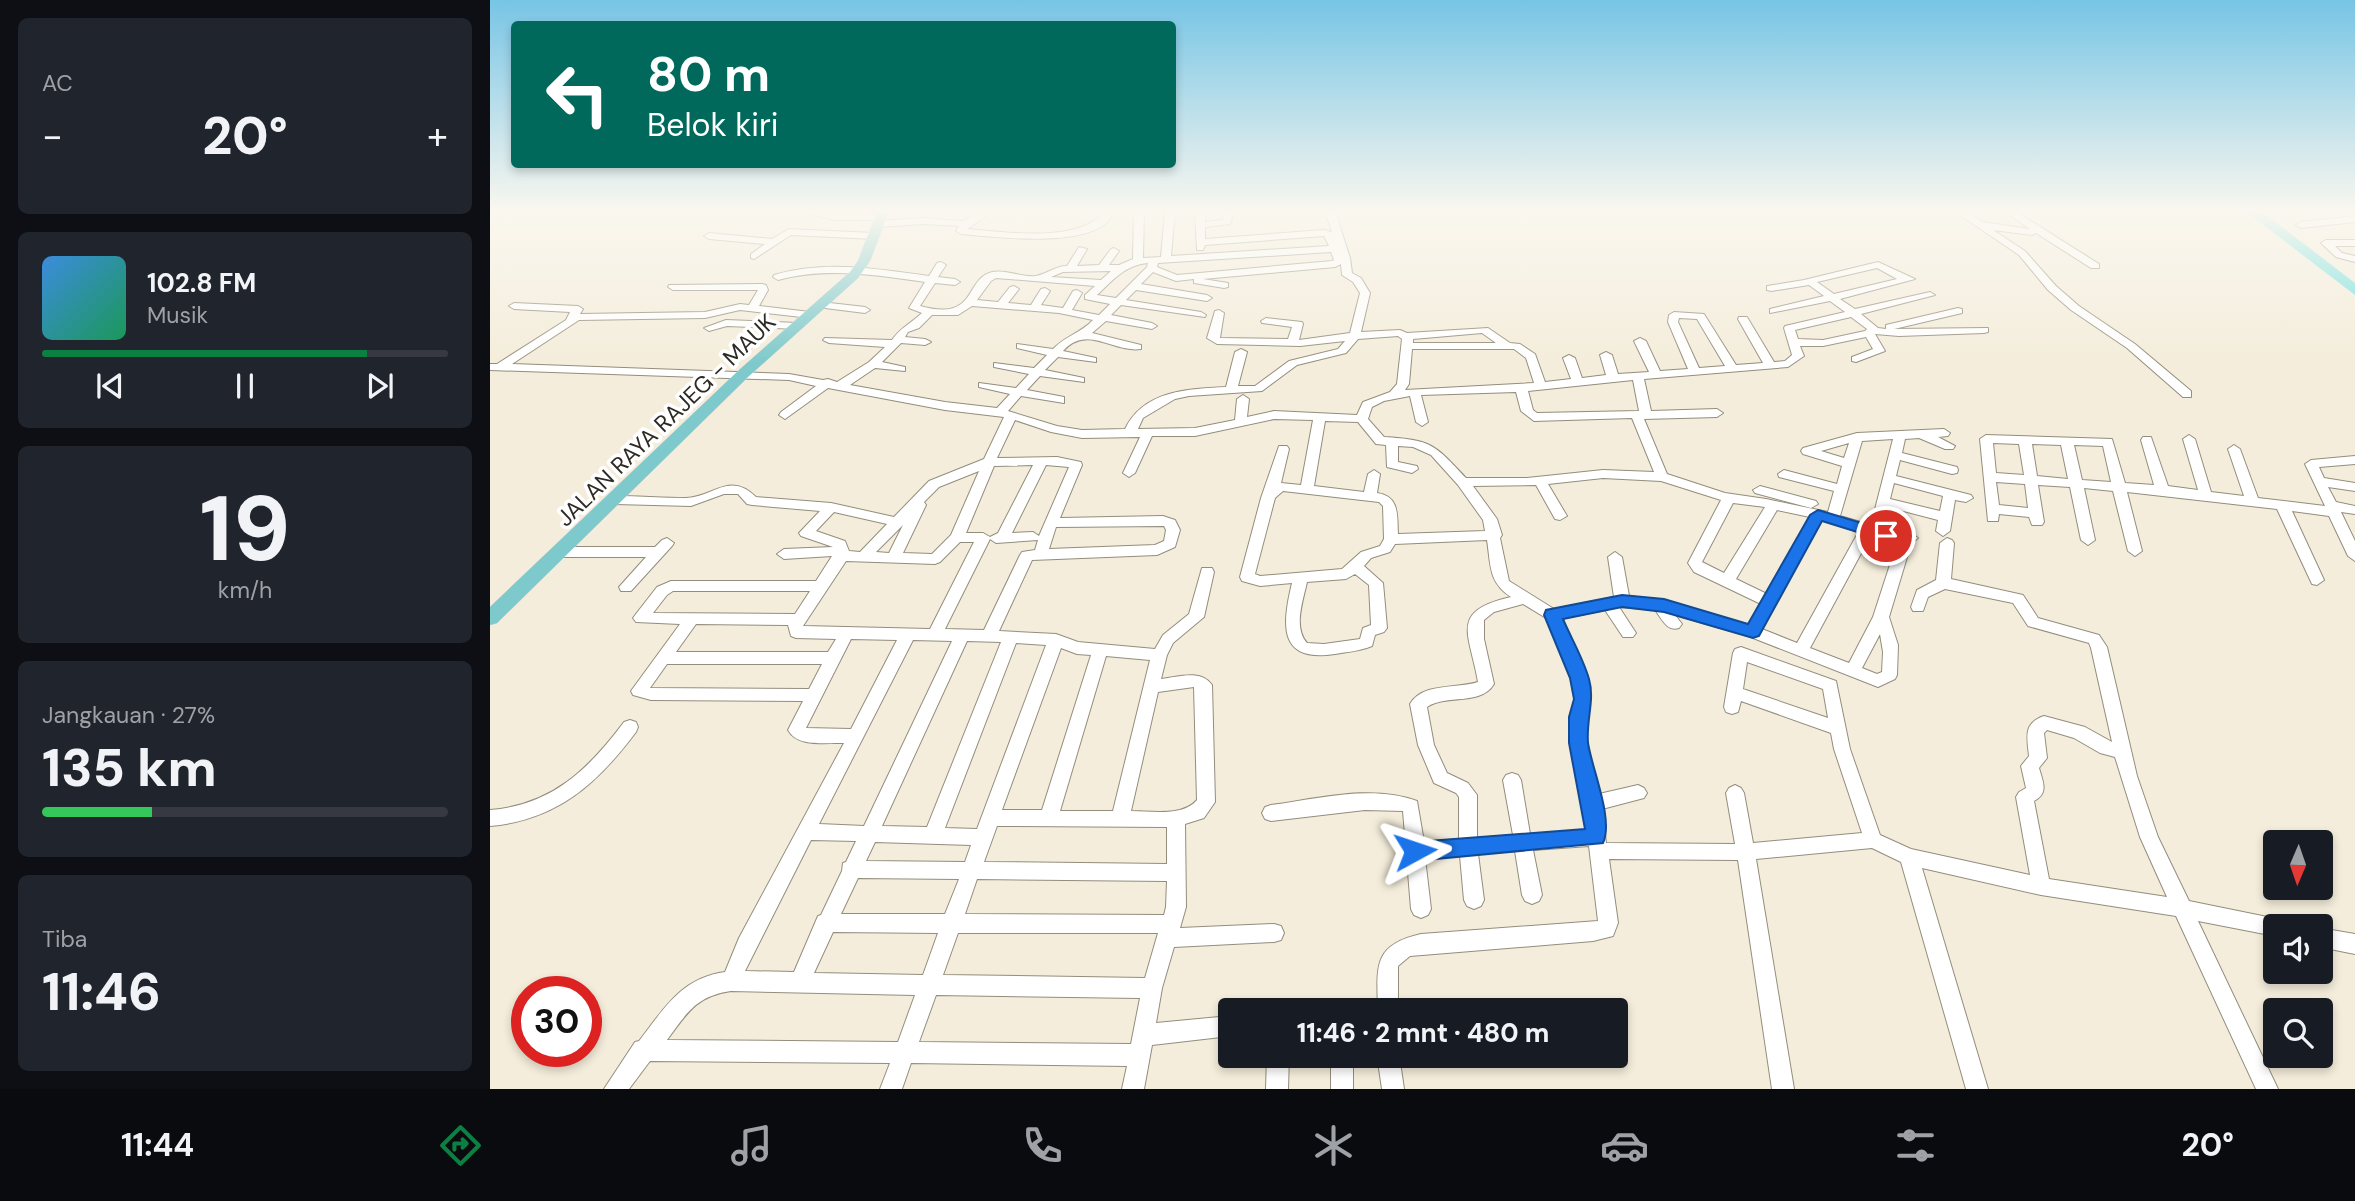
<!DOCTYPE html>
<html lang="id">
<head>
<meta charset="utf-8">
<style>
  body { margin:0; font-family:"DM Sans",sans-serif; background:#20242c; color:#f1f3f6; height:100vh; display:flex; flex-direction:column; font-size:26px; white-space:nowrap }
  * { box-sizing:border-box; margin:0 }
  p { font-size:23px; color:#9ea1a6 }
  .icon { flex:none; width:38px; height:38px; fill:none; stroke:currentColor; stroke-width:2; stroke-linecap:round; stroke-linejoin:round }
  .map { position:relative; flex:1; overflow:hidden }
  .sheet { display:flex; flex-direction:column; gap:18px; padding:18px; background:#0d0f14; width:490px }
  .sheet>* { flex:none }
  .guide { position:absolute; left:21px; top:21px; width:665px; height:147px; border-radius:7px; box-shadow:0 4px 10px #0003; background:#00695c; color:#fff; overflow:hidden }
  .needle { width:46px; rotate:182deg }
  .fabs { position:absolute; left:1773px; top:830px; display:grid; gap:14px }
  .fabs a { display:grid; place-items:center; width:70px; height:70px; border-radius:7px; background:#171b24; box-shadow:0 4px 10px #0003; font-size:35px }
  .speed { position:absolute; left:21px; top:976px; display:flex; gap:14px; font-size:35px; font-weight:700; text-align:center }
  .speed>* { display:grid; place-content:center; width:91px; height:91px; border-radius:50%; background:#171b24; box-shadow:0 4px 10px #0003; line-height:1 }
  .speed .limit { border:10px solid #d22; background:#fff; color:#111 }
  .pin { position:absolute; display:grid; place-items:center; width:60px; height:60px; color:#fff; margin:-30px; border:4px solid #fff; border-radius:50%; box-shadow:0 2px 7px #0007 }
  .me { position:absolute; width:77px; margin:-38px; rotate:85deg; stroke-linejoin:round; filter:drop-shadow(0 0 5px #0008) }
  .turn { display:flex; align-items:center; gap:24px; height:147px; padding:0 21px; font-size:32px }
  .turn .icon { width:91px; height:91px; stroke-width:2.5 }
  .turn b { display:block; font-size:49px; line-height:60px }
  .big { font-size:52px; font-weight:800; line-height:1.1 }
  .sheet .tile { flex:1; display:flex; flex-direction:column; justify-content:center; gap:10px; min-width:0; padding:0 24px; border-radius:10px; background:#20242c }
  .sheet .dial { align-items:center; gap:0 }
  .dial b { font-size:91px; line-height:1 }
  .song { display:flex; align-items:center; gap:21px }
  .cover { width:84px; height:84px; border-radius:10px; background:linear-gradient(135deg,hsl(210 70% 55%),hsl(150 70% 35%)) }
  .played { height:7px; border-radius:4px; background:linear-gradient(90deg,#0b8043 80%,#363941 80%) }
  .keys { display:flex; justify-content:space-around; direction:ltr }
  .heat { display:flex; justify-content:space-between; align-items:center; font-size:38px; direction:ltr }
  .charge { height:10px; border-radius:5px; background:linear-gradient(90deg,#34c759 27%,#363941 0) }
  .trip { position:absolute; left:728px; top:998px; width:410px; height:70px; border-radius:7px; background:#171b24; box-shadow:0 4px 10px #0003; font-weight:800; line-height:70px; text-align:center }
  .menu { display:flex; height:112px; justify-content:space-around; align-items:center; background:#090b0e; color:#9ea1a6 }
  .menu .icon { width:49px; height:49px }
  .menu .on { color:#0b8043 }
  .menu b { font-size:32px; color:#f1f3f6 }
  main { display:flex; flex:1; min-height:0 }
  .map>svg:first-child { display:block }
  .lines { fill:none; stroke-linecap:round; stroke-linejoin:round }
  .river { fill:#6ddfe1; fill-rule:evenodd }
  .minor-casing { stroke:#938d7d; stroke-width:2 }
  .major-casing { stroke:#d5d4d3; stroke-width:1 }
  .minor { fill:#fff; fill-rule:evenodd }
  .major { fill:#7dc9cb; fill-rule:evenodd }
  .route { fill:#1a73e8; stroke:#114b97; stroke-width:2 }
  .labels { text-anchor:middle; stroke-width:7; stroke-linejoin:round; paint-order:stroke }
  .street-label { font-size:23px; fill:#2c2a23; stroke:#fff }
</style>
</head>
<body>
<main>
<section class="sheet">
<div class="tile"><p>AC</p>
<div class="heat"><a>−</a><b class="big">20°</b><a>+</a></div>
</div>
<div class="tile">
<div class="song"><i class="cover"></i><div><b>102.8 FM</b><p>Musik</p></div></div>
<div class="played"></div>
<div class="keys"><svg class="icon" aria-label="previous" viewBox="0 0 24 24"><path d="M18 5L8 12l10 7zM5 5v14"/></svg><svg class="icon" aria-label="pause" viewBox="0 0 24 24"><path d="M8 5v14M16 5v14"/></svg><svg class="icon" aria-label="next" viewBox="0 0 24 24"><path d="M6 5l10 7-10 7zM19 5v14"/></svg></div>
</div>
<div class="tile dial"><b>19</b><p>km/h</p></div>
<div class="tile"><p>Jangkauan · 27%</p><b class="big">135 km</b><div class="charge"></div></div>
<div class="tile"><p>Tiba</p><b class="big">11:46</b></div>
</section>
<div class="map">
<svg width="1865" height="1089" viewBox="0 0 1865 1089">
  <rect width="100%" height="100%" fill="#f4eddb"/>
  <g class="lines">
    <path class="river" d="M1755,211H1771L1865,283V295Z"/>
    <defs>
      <g id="minor">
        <path d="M307,211L391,214L396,217L391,220H345Z"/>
        <path d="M492,211H504L477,229C516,232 588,244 616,211H625C622,215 619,221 615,224C586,247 506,237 471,234L466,231L469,226L434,224L388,227L383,224L388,221L434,218L473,221Z"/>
        <path d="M644,211H654L653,258L671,257L675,211H685L681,256L839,246L834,236L715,245L713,250H707L705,211H715V222L733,220L734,211H744L740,224L715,227V239L834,230L842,232L835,211H845L860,258L862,273L871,278L880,293L871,332L910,330L917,333L998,328L1020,343L1030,344L1045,354L1055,382L1081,379L1073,358L1079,355L1085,358L1092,378L1116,375L1110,355L1116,352L1122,355L1128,374L1159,372L1144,341L1150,338L1156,341L1170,371L1198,369L1178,322L1179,315L1184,312L1214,314L1246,365L1273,363L1248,319L1249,317H1257L1284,362L1295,361L1302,355L1294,328L1295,326L1355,312L1340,301L1280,313V309L1334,296L1319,285L1281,291L1277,290V286L1314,280L1388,262L1425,279L1350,299L1365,309L1440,292L1445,295L1371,314L1388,328L1396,329V325L1468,308L1472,309V313L1404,329L1498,328V332L1494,333L1409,336L1385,334L1395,351L1366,362L1362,361V357L1383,349L1376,337L1333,346H1310L1314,356L1298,367L1154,379L1161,411L1227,409L1233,413L1227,417L1154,419L1177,474L1235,493L1276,499L1338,512L1344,491L1289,477L1288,474L1294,470L1347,484L1352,466L1313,454L1311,451L1313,448L1367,433L1454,429L1460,433L1458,436L1448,437L1465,446L1463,449H1455L1429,438L1415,439L1412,453L1467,467L1468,470L1467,473L1462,474L1410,460L1406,476L1481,495L1483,498L1476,502L1465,500L1460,531L1453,536L1446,531L1448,520L1398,507L1394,524L1389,528L1414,536L1421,533L1428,538L1421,544L1399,617L1408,645L1407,675L1405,679L1388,687L1258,636L1185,615L1192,624L1189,628C1177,632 1172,619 1165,610L1129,607L1146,633L1143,637H1133L1115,610L1071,619L1097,678L1101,699L1096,717L1097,743L1109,794L1148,785L1154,788L1157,793L1154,798L1112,809L1116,843L1245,844L1236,793L1239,788L1245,785L1251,788L1254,793L1263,843L1372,833L1344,749L1341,733L1251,701L1248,712L1242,714L1236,712L1234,707L1243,653L1245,649L1251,647L1346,681L1360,749L1390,835L1421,849L1540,875L1526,797L1529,792L1536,788L1531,766L1539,756C1537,737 1533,723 1554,716L1595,727L1622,742L1601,648L1599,643L1538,626L1523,603L1455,589L1438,597L1433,611H1423L1421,607L1427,590L1446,580L1450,543L1457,538L1462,540L1464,543L1461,579L1533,595L1548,618L1609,635L1617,647L1647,776L1668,837L1699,901L1792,920L1794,926H1785V936L1708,921L1788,1089H1766L1686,916L1551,895L1432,868L1498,1089H1476L1411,862L1382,848L1266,859L1304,1089H1282L1248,860L1119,859L1128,923L1123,936L1103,941L920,956L908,966V1010H888C887,967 882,945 931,934L1108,921L1099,846L1043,850L1052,895L1049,901L1042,904L1035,901L1032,895L1025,851L988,854L994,900L991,906L984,909L977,906L974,900L970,856L935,858L941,909L938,915L931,918L924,915L921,909L913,811L875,810L781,821L775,819L772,813L775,807L781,805C827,799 882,784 927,801L934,842L969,839V797L966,793L944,783L928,745L920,704C933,682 967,689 988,682C980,634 958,611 1021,597C998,582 1001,565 997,540L905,544L900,552L881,558L874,566L893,583L897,628L894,632L885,635L882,646C870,651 857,652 845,654C788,663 792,625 802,583L770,586L752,581L750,577L771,498L789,446H797L799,449L791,483L811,485L823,420L784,419L705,436H662L645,473L639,477L633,473L650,437L592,438L561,432L525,420L507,458L567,457L591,462L592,465L570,518L673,516L685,520L690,530L685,547L667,555L542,560L509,631L566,634L588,642L665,649L673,635L699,614L712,568H722L724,572L714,617L683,643L677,655L671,679C688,677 711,669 722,685L725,802L714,818L695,824L696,907L690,928L784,924L791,926L794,933L791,940L784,942L684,947L672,988L666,1023L740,1016V1036L662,1045L654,1089H632L637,1066L421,1063L412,1089H390L400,1063L160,1061L139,1089H114L145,1042L149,1041C174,1009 191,978 235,972L249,938L354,743C336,742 308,748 298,730L313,701L161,700L143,695L141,691L190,624L146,622L143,618L146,614L167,587L181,581H326L342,556L294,559L287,554L294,549L343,547L311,536L309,533L330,511L262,505L257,504L248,494H234L201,506L125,504L118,500L125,496C148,496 172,498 196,498C224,497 239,471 266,497L341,503L404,517L439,481L494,459L514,417L455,410L338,388L295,419L289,415L291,412L326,386L299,380L0,370V364H7L76,320L80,312L24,309L19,306L24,303L88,306L93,309L90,314L215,312L250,304L259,305L268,290H183L178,287L179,285L272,284L276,285L278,290L269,306L320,312L325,315L320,318L250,310L215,318L89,320L22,364L299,374L333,380L338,379L347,382L379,362L395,347L339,343L333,340L335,338L402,340C410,328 420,324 432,313L419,308L435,282C385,275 337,267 288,280L283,277L284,275C336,260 387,269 439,276L447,263L451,262L456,265L448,277L465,279L470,282L465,285L445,283L430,306C488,322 474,279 502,272C516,269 532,278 546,276C557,274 565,266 577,266L589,247L597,249L587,266L609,265L621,249L624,248L629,251L619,265H629L643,259ZM841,252L844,260L842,261L687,275L667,267L668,263ZM658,263L657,267L626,298L607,295C623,280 635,265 658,263ZM851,264L852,275L863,282L870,293L860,333L809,340L813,324L812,322L776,318L771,321L772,323L802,327L798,339L730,338L734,313L729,310L725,311L717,338L727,344L810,346L855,341L848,349L799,361L765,386H748L757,352L751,349L745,352L736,387C698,389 654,390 635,429L592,430L567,426L518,411L531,396L574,403V397L537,390L550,376L594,382V378L555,370L568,357L606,362V358L573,351C598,324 622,353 651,349V345L602,333L616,321L662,329L667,326L662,323L621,315L631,305L715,317L716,315L711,312L636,300L646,290L717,301L722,298L717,295L651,284L663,272L686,281L704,279V283L734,288L738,287V283L713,279L845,267ZM1387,268L1407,279L1344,294L1327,282ZM621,271L611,280L561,277L573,272ZM506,278L605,286L595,295V299L620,304L609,315L582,310L592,293L587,290L583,291L573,308L551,305L560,291L555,288L551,289L541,305L518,303L529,289L524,286L520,287L508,302L487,300L501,281ZM482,306L569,313L603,320C591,333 575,336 563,349L527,344V348L557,355L544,368L504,363V367L539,374L526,388L489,383V387L520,394L507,408L455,402L360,385L385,368L415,371V367L392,362L411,343L435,345L441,342L435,339L415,337L418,332L429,328L442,315H468ZM1361,317L1377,329L1375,331L1333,340L1308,339L1305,330ZM1189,318L1207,319L1235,366L1209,368L1188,322ZM992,333L1006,343H923V339ZM908,336L912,339L907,384L900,392L873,402L867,415L784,411L757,417L759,399L753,395L747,399L745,420L705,428L648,429L653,418L685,399L699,396L772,391L807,365L856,353L868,339ZM922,349H1024L1036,358L1044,383L915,390L919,384ZM1143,380L1149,411L1047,413L1043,410L1038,391ZM1026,392L1031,411L1044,421L1142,418L1164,472L1113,470L1037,478H976C944,444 942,440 894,437L878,419L882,407L894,401L920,396L926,422L932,426L938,422L931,395ZM835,421L868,422L886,444L896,445L897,467L922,473L928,469L927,466L908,462V446L923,447L941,455L968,485L993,520L995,531L908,534C907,516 910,496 887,493L890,474L884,470L878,474L874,492L824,486ZM1403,439L1381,525L1350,516L1372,441ZM1359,443L1354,458L1331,451ZM543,465L508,533L500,537L493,533H476L504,466ZM556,465L579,467L549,536L543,532L522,533ZM489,471L461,535L442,554L413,553L436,505L434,502L449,487ZM1113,478L1171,481L1231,500L1198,563L1204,572L1271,604L1259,625L1174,601L1139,596L1132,557L1125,552L1118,557L1124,597L1064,609L1019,581L1010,538L1012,535L1007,519L983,486L1046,485L1065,519L1070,520L1077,516L1058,484ZM1404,483L1453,496L1450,511L1400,499ZM793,491L889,502L893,506L894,539L890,546L871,552L852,569L770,576L765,574L785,498ZM1243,503L1275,507L1234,573L1212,562ZM1287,510L1320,517L1277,594L1246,579ZM344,512L397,524L370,552L359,551L355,541L326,531ZM1332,520L1369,531L1307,643L1272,629ZM413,525L399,553L386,552ZM674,526L676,530L674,541L665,545L559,549L566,527ZM1381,535L1407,543L1383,617L1359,663L1320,648ZM500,539L506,543L548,540L545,550L532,552L530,555L494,630L455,629ZM470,542H484L440,629L313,626L356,561L445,564L450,562ZM865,574L879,585L881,625L873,628L870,639L834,644L817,643C803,627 813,601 817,582L856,579ZM183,591H320L305,614L163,613L177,595ZM1033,604L1056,618L1081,678L1085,699L1080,717L1081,743L1096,830L1040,834L1031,780L1028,775L1022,773L1016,775L1013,780L1023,835L987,838V795L978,783L957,773L944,745L937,707C956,694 991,706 1004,684L994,639V620L1004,612ZM206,624L298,625L301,636L306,638L346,639L338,652H186ZM1390,634L1393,652L1392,672L1387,674L1372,668ZM361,639L407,640L361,729L316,728ZM423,640L462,641L374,826L329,824ZM477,641L511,642L437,827L392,826ZM526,643L556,645L487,829L455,828ZM571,648L587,654L601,655L552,810H512ZM616,656L660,660L623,811H570ZM1257,662L1333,689L1338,718L1253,689ZM177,664H332L319,689L160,688ZM704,687L707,800C693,817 661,811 641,811L668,692ZM1557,730L1584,738L1610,753L1625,757L1650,837L1677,897L1559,879L1544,801C1559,793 1553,782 1549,768L1557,758L1554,733ZM507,826L677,827V864L494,862ZM321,840L366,841L356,862L353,863L352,871L331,915L328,916L304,972L255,971ZM385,842L481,845L475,862L376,861ZM368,878L469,879L455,914H351ZM487,879L677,881L676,907L674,915L475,914ZM343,932L448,933L433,975L324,973ZM468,933H668L655,978L453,975ZM241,991L425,995L408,1042L177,1040C197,1013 206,996 241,991ZM446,995L650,998L641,1044L429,1042Z"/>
        <path d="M1464,211H1475L1492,222L1540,229L1514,211H1525L1609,264V268H1601L1546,233L1542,235L1503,230L1535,251L1566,286L1589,306L1645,344L1701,391V397H1693L1637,348L1581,310L1558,290L1529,255Z"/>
        <path d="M1784,211H1794L1790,214Z"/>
        <path d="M1865,216V222L1811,228L1806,225L1811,222Z"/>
        <path d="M299,229L384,233L389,236L384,239L301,235L264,259L261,258V254L275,244L219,239L214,236L219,233L282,239Z"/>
        <path d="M1836,240H1865V246H1845L1852,253L1865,256V262L1846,257L1831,243Z"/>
        <path d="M331,302L375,307L380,310L375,313L327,307L326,305Z"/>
        <path d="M236,320L308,323L313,326L308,329L237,326L219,331L214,328Z"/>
        <path d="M1496,435L1622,439L1635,483L1664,485L1651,440L1653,437H1661L1678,486L1708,490L1693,439L1699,435L1705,439L1721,492L1754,496L1738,449L1744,445L1750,449L1768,498L1835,506L1815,464L1821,460L1865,456V464L1829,467L1834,478L1865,483V491L1838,487L1846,502L1865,506V514L1851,512L1865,541V561L1858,556L1839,516L1802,511L1834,580L1827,585L1822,584L1787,509L1637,492L1652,551L1645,556L1638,551L1623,491L1594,488L1605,540L1598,545L1591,540L1580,487L1548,485L1554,522L1552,525H1542L1539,517L1509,514L1508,521H1498L1490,439ZM1503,443L1529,444L1534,475L1506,473ZM1542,444L1571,445L1578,479L1547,476ZM1584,445L1613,446L1621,482L1592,480ZM1506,482L1535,484L1538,508L1509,505Z"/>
        <path d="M1270,486L1326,501L1328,504L1321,508L1265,493L1263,490Z"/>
        <path d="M177,538L184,543L182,546L141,591H131L129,587L156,557H72L65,552L72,547H165L172,540Z"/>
        <path d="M140,720L146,722L148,727L146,732C107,784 67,820 0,826V810C62,805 98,770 134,722Z"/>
        <path d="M1830,928L1865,934V954L1830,947Z"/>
        <path d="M777,1055H799L798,1089H776Z"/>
        <rect x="841" y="1055" width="22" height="34"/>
        <path d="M887,1055H909L914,1089H892Z"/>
      </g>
      <path id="major" d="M387,211H399L380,261L368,278L258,377L7,623L0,625V607L248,371L360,272L368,261Z"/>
    </defs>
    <use href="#minor" class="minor-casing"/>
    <use href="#major" class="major-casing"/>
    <use href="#minor" class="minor"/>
    <use href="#major" class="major"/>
  </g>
  <linearGradient id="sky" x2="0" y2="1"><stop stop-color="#77c5e5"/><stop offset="0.58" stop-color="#faf7ef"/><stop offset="1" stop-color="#faf7ef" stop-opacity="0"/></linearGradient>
  <rect width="1865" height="364" fill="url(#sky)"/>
  <path class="route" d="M1328,510L1402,532L1404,536L1396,541L1332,521L1269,636L1263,638L1174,612L1132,607L1073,619C1081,638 1093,658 1099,679C1105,700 1096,720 1098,743C1102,769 1124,820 1113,843L925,861L918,858L915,851L918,845L925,842L1095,829L1079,743V717L1084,699L1080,678L1054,615L1056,610L1132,595L1174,599L1258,624L1320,515Z"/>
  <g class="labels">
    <g class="street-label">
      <text transform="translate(176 420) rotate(-44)" y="8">JALAN RAYA RAJEG - MAUK</text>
    </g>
  </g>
</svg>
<div class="fabs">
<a><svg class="needle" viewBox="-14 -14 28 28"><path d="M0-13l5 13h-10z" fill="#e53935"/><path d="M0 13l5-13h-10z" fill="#9ea1a6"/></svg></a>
<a><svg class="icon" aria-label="sound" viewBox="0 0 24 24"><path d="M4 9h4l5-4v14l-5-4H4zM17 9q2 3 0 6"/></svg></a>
<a><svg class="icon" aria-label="search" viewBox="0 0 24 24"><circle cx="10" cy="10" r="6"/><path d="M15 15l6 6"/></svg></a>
</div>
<div class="speed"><div class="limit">30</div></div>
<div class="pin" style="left:1396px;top:536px;background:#d93025"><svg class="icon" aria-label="arrive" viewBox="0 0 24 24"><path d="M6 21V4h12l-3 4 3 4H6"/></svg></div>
<svg class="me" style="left:925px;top:851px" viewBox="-20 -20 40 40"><path d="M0-17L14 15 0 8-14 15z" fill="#1a73e8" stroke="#fff" stroke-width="4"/></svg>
<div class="trip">11:46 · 2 mnt · 480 m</div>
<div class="guide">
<div class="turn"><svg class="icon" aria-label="left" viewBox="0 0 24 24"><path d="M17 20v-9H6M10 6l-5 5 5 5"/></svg><div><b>80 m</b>Belok kiri</div></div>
</div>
</div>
</main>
<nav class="menu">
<b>11:44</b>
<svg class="icon on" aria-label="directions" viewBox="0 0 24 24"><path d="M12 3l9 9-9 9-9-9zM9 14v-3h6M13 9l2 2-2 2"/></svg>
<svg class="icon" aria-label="music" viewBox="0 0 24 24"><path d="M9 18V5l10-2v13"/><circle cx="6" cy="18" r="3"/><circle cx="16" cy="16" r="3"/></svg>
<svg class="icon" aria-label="phone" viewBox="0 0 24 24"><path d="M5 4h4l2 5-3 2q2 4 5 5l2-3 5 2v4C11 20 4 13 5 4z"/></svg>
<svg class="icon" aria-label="climate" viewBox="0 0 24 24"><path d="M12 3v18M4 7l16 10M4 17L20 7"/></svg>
<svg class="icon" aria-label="car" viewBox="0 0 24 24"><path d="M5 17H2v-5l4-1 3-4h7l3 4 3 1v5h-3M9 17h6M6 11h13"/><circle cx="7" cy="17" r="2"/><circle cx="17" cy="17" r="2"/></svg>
<svg class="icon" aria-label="filters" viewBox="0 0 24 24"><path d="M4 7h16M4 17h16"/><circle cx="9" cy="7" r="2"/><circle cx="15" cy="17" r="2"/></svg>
<b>20°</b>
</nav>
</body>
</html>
